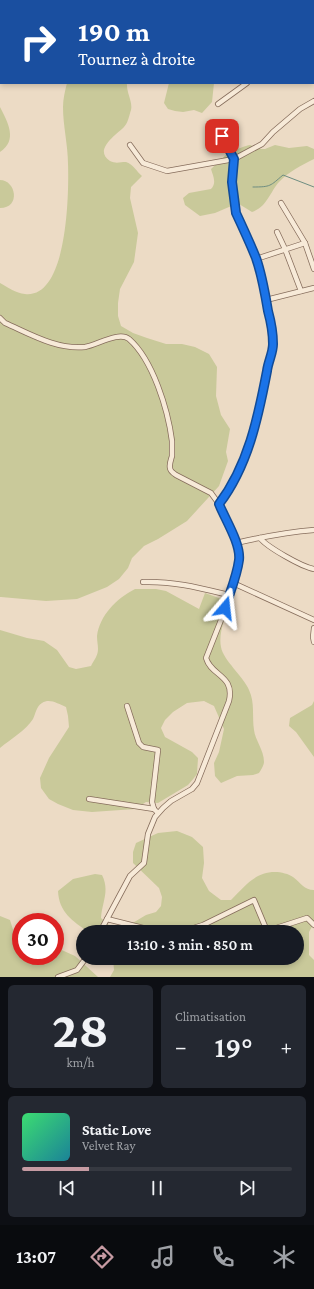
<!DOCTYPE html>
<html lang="fr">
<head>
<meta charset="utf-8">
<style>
  body { margin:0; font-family:"Crimson Pro",serif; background:#242831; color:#f1f3f6; height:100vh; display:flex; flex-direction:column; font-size:15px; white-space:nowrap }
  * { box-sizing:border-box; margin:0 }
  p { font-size:13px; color:#9ea1a6 }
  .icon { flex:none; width:22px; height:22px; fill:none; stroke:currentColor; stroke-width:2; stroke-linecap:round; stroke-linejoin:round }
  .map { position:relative; height:977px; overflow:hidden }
  .panel { display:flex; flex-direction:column; gap:8px; padding:8px; background:#0d0f14; flex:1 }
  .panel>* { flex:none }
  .top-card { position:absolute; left:0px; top:0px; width:314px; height:84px; box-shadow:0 2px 6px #0003; background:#1a4fa0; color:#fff; overflow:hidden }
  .speed { position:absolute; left:12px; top:913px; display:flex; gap:8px; font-size:20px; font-weight:700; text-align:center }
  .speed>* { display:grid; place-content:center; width:52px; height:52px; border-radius:50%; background:#171b24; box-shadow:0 2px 6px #0003; line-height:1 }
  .speed .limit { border:6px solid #d22; background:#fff; color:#111 }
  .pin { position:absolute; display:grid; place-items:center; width:34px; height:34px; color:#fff; margin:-17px; border-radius:8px; box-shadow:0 2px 6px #0006 }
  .me { position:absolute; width:44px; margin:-22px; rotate:17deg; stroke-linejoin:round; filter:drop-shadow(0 0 3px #0008) }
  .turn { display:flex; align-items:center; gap:14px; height:84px; padding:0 12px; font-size:18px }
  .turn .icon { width:52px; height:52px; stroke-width:2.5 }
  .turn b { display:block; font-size:28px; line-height:34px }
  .big { font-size:30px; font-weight:600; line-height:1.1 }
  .panel .tile { flex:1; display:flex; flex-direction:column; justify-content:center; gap:6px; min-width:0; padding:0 14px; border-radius:6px; background:#242831 }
  .panel .dial { align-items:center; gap:0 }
  .dial b { font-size:52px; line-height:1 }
  .song { display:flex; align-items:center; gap:12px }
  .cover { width:48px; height:48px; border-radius:6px; background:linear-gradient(135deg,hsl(140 70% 55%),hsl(190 70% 35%)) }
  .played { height:4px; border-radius:2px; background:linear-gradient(90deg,#c69ba3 25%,#363941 25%) }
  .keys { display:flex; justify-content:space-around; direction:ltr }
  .heat { display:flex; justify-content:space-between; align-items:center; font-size:22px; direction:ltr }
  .panel .tiles { flex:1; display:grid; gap:8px; grid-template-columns:1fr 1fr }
  .tile:last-child { grid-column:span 2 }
  .trip { position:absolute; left:76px; top:925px; width:228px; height:40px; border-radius:20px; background:#171b24; box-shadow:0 2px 6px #0003; font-weight:600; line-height:40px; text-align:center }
  .tabs { display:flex; height:64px; justify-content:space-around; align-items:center; background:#090b0e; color:#9ea1a6 }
  .tabs .icon { width:28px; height:28px }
  .tabs .selected { color:#c69ba3 }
  .tabs b { font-size:18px; color:#f1f3f6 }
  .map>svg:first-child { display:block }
  .green { fill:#c9c99a }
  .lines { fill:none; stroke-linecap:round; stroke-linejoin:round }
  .stream { stroke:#6e8d81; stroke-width:1 }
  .minor-casing { stroke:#866d5c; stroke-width:6 }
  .minor { stroke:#f7ead8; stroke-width:4.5 }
  .route-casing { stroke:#114b97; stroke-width:10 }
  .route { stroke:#1a73e8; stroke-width:7 }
</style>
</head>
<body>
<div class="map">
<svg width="314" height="977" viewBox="0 0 314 977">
  <rect width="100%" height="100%" fill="#ecdbc5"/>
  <g class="green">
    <path d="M67,83H127C126,92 133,102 131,110C129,116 128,123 124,127C116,135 93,150 110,161C116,164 120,162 126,162C133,164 137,172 142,176L131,187L130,198L138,233L134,262L120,289L118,303V316L121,326L133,333L147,338L166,344H182L195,347L209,354L217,367L216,396L221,415L230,429L226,452L228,461L219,486L187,521L158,539L144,546L132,558L128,568L119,579L107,587L77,599L46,601L1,597H0V283C7,287 16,293 25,294C68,299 69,192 68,164C68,145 63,126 63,107C63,99 65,91 67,83Z"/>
    <path d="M169,83H214L212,102L202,113L194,110L183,112L175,111L168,109L164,103Z"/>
    <path d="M0,107C8,123 18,140 0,152Z"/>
    <path d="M250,145L261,149H265L275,145L289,148L307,146L314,149V159C302,165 288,172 279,182C270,192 267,207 252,212L239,204H236L215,213L200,216L185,205L183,198L189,193L211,189C217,183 213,176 211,169L231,150C238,150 243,146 250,145Z"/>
    <path d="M0,180C16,180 21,208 0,208Z"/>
    <path d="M135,589H156L166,591L199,609L205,593L230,602C226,616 218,633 221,647C223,660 243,676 249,690C255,702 252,717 254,730C255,740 264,750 264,762C264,765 261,770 259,773L253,775L237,776L221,783L215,776L214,763L219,752L224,729L214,706L204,701L187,703L173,712L165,720L161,728L165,737L192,752L198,758L197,774L194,778L188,785L158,803L146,802L135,809L92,812L73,810L58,804L49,799L41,788L40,778L49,758L69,727L68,716L66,707C58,704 50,698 42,703C36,707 36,713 33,719C26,730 11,739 0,748V630L27,638L44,641L57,650L69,667L76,669L91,666C94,660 98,656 98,649C98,645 97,641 97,636C100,615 116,599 135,589Z"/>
    <path d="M314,701V757L296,732L289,726L290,718L312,705Z"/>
    <path d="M177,831L192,837L203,847L204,863L202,878L209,891L221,900H231C245,886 255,872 275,872C281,872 289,874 293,877C301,883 304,890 314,890V923L309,932V955L314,960V977H110L114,970L113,958H297V932H89C72,921 59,912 58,891L73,879L95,874L102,875C110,891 102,902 101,918L112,928L121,930L146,915L156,912L161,906L162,897L159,888L133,863V852L136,843L158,833Z"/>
    <path d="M0,916L10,920L15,936L21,941V956H55V947L75,956L98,977H0Z"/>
  </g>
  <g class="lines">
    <path class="stream" d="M253,187C271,187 270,186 283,175L314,187"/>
    <defs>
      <g id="minor">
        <path d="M212,0L213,1"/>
        <path d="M313,76H314"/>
        <path d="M218,104L247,83"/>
        <path d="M217,126L234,159L232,182L236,213C243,228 250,243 256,258C262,275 265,293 268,311C271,322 273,333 273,344C273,353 268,362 267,371C258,418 248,466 219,504"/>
        <path d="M130,145L143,163L167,171L234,159L262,144L273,132L300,109L314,101"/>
        <path d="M281,203L305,243L314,269"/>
        <path d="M277,232L285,249L301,291"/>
        <path d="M256,259L305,243"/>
        <path d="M266,300L314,288"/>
        <path d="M0,318L5,323C30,334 57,350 85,347C97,345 119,331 129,339C153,360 168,410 172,441C172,446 172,451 172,456C171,460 169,464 170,468C170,471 173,473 176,475L211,493L219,504L236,543"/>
        <path d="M260,538C267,547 302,567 314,569"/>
        <path d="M143,582C174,581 200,588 229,595"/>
        <path d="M233,583L314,620"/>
        <path d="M314,628L313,637L314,642"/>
        <path d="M127,706L139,743L143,747L158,750L152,802L154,809L158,813"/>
        <path d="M89,799L154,809"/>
        <path d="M107,919L159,932"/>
        <path d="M100,932L130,876L144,863L148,834L155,817L163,808L171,801L192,789L197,783L229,701C235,675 211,676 206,658L221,620L236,572L239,559L236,543C262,537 288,532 314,530"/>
        <path d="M181,932L203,925L254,900L267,931L307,918L314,925"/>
        <path d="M58,977L77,970L86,958"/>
      </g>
    </defs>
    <use href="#minor" class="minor-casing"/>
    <use href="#minor" class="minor"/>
  </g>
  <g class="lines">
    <defs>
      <path id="route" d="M222,136L234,159L232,182L236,213C243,228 250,243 256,258C262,275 265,293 268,311C271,322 273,333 273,344C273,353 268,362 267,371C258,418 248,466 219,504C225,519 241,544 239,560C237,576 230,592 225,608"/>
    </defs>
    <use href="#route" class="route-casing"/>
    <use href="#route" class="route"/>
  </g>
</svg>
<div class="speed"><div class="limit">30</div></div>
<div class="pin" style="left:222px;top:136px;background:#d93025"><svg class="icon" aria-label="arrive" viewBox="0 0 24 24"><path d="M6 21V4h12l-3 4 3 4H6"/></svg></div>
<svg class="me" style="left:225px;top:608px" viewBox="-20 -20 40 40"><path d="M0-17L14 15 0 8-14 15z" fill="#1a73e8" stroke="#fff" stroke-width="4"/></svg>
<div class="trip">13:10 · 3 min · 850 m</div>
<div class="top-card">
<div class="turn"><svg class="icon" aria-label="right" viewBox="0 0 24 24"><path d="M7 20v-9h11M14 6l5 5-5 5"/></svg><div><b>190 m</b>Tournez à droite</div></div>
</div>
</div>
<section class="panel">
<div class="tiles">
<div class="tile dial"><b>28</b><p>km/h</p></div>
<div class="tile"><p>Climatisation</p>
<div class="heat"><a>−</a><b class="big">19°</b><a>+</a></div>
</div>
<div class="tile">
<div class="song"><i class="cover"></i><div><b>Static Love</b><p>Velvet Ray</p></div></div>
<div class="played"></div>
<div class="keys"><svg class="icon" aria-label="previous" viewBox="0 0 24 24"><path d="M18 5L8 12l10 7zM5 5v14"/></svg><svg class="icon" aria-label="pause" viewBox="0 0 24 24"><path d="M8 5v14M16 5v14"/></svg><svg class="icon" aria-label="next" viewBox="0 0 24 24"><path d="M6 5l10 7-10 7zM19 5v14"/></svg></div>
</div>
</div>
</section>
<nav class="tabs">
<b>13:07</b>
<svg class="icon selected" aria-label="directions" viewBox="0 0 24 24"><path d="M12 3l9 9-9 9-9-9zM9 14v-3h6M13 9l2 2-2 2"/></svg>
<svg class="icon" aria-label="music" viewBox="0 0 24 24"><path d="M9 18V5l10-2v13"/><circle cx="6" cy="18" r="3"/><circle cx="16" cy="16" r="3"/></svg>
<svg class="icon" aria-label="phone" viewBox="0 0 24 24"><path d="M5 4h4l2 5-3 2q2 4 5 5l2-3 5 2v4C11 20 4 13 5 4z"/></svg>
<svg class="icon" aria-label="climate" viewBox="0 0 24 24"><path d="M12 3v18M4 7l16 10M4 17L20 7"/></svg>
</nav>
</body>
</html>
